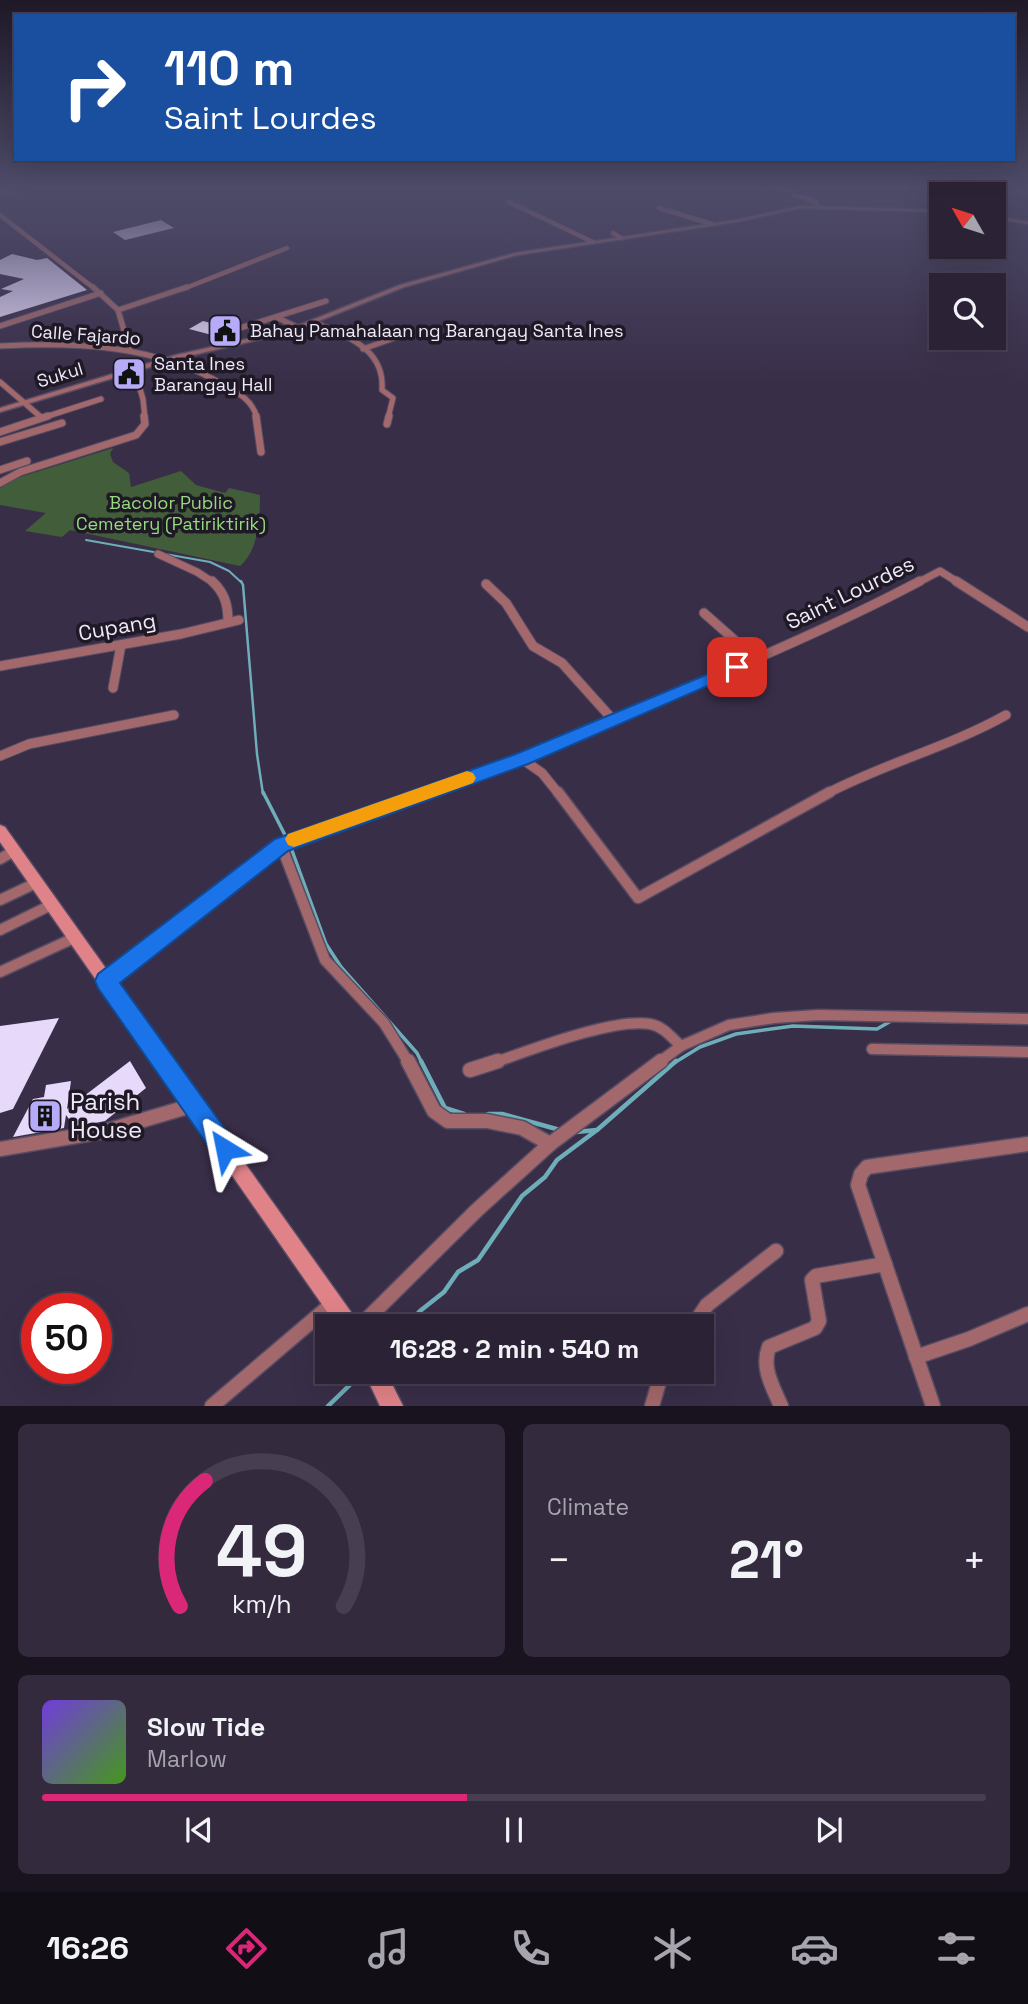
<!DOCTYPE html>
<html lang="en">
<head>
<meta charset="utf-8">
<style>
  body { margin:0; font-family:"Space Grotesk",sans-serif; background:#332a3e; color:#f1f3f6; height:100vh; display:flex; flex-direction:column; font-size:26px; white-space:nowrap }
  * { box-sizing:border-box; margin:0 }
  p { font-size:23px; color:#a6a4ad }
  .icon { flex:none; width:38px; height:38px; fill:none; stroke:currentColor; stroke-width:2; stroke-linecap:round; stroke-linejoin:round }
  .map { position:relative; height:1406px; overflow:hidden }
  .details { display:flex; flex-direction:column; gap:18px; padding:18px; background:#18131e; flex:1 }
  .details>* { flex:none }
  .banner { position:absolute; left:14px; top:14px; width:1001px; height:147px; border-radius:0px; box-shadow:0 7px 28px #0002,0 0 0 2px #473f51; background:#1a4fa0; color:#fff; overflow:hidden }
  .needle { width:46px; rotate:309deg }
  .fabs { position:absolute; left:929px; top:182px; display:grid; gap:14px }
  .fabs a { display:grid; place-items:center; width:77px; height:77px; border-radius:0px; background:#2b2236; box-shadow:0 7px 28px #0002,0 0 0 2px #473f51; font-size:35px }
  .speed { position:absolute; left:21px; top:1293px; display:flex; gap:14px; font-size:35px; font-weight:700; text-align:center }
  .speed>* { display:grid; place-content:center; width:91px; height:91px; border-radius:50%; background:#2b2236; box-shadow:0 7px 28px #0002,0 0 0 2px #473f51; line-height:1 }
  .speed .limit { border:10px solid #d22; background:#fff; color:#111 }
  .pin { position:absolute; display:grid; place-items:center; width:60px; height:60px; color:#fff; margin:-30px; border-radius:14px; box-shadow:0 4px 10px #0006 }
  .me { position:absolute; width:77px; margin:-38px; rotate:325deg; stroke-linejoin:round; filter:drop-shadow(0 0 5px #0008) }
  .turn { display:flex; align-items:center; gap:24px; height:147px; padding:0 35px; font-size:32px }
  .turn .icon { width:91px; height:91px; stroke-width:2.5 }
  .turn b { display:block; font-size:49px; line-height:60px }
  .big { font-size:52px; font-weight:800; line-height:1.1 }
  .details .card { flex:1; display:flex; flex-direction:column; justify-content:center; gap:10px; min-width:0; padding:0 24px; border-radius:10px; background:#332a3e }
  .details .dial { align-items:center; gap:0 }
  .dial svg { height:182px; overflow:visible; fill:none; stroke:#473f51; stroke-width:7; stroke-linecap:round; text-anchor:middle }
  .dial text { fill:#f1f3f6; stroke:none }
  .song { display:flex; align-items:center; gap:21px }
  .cover { width:84px; height:84px; border-radius:10px; background:linear-gradient(135deg,hsl(260 70% 55%),hsl(100 70% 35%)) }
  .played { height:7px; border-radius:4px; background:linear-gradient(90deg,#db2777 45%,#473f51 45%) }
  .keys { display:flex; justify-content:space-around; direction:ltr }
  .heat { display:flex; justify-content:space-between; align-items:center; font-size:38px; direction:ltr }
  .details .tiles { flex:1; display:grid; gap:18px; grid-template-columns:1fr 1fr }
  .card:last-child { grid-column:span 2 }
  .trip { position:absolute; left:315px; top:1314px; width:399px; height:70px; border-radius:0px; background:#2b2236; box-shadow:0 7px 28px #0002,0 0 0 2px #473f51; font-weight:800; line-height:70px; text-align:center }
  .tabs { display:flex; height:112px; justify-content:space-around; align-items:center; background:#110e16; color:#a6a4ad }
  .tabs .icon { width:49px; height:49px }
  .tabs .current { color:#db2777 }
  .tabs b { font-size:32px; color:#f1f3f6 }
  .map>svg:first-child { display:block }
  .green { fill:#425d39 }
  .lines { fill:none; stroke-linecap:round; stroke-linejoin:round }
  .stream-far3 { stroke:#6eaeb9; stroke-width:2 }
  .stream-far2 { stroke:#6eaeb9; stroke-width:2.5 }
  .stream-far1 { stroke:#6eaeb9; stroke-width:3.5 }
  .stream { stroke:#6eaeb9; stroke-width:4.5 }
  .building { fill:#e6d9fa }
  .minor-far5-casing { stroke:#564c64; stroke-width:5 }
  .minor-far4-casing { stroke:#564c64; stroke-width:7 }
  .minor-far3-casing { stroke:#564c64; stroke-width:9 }
  .minor-far2-casing { stroke:#564c64; stroke-width:11 }
  .minor-far1-casing { stroke:#564c64; stroke-width:13 }
  .minor-casing { stroke:#564c64; stroke-width:17 }
  .tertiary-casing { stroke:#564c64; stroke-width:3 }
  .secondary-casing { stroke:#564c64; stroke-width:3 }
  .minor-far5 { stroke:#a3686b; stroke-width:4.5 }
  .minor-far4 { stroke:#a3686b; stroke-width:5 }
  .minor-far3 { stroke:#a3686b; stroke-width:7 }
  .minor-far2 { stroke:#a3686b; stroke-width:9 }
  .minor-far1 { stroke:#a3686b; stroke-width:10 }
  .minor { stroke:#a3686b; stroke-width:14 }
  .tertiary { fill:#a3686b; fill-rule:evenodd }
  .secondary { fill:#e08389; fill-rule:evenodd }
  .route { fill:#1a73e8; stroke:#114b97; stroke-width:2 }
  .slow { fill:#f59e0b }
  .labels { text-anchor:middle; stroke-width:7; stroke-linejoin:round; paint-order:stroke }
  .far-poi-label { font-size:18px; fill:#eee8f9; stroke:#1e1925; text-anchor:start }
  .far-street-label { font-size:18px; fill:#eee8f9; stroke:#1e1925 }
  .far-park-label { font-size:18px; fill:#96d97f; stroke:#1e1925 }
  .street-label { font-size:21px; fill:#eee8f9; stroke:#1e1925 }
  .near-poi-label { font-size:24px; fill:#eee8f9; stroke:#1e1925; text-anchor:start }
</style>
</head>
<body>
<div class="map">
<svg width="1028" height="1406" viewBox="0 0 1028 1406">
  <rect width="100%" height="100%" fill="#392e48"/>
  <path class="green" d="M113,448L110,454L113,462L129,473L131,487L181,471L196,485L225,493L229,488L260,495C260,518 259,550 240,566L70,530L62,537L25,531L46,513L0,505V488L17,478Z"/>
  <g class="lines">
    <g class="stream-far3">
      <path d="M963,187L1000,189"/>
      <path d="M86,540L210,562L229,571L242,583"/>
    </g>
    <path class="stream-far2" d="M241,581L243,585L257,754L263,794"/>
    <g class="stream-far1">
      <path d="M263,792L287,839"/>
      <path d="M290,845L326,944L341,967L417,1053L422,1063"/>
      <path d="M674,1063L700,1047L736,1034L793,1026L877,1029L891,1021"/>
    </g>
    <g class="stream">
      <path d="M421,1061L445,1108L464,1114"/>
      <path d="M488,1114H502L560,1130"/>
      <path d="M576,1132L597,1130"/>
      <path d="M407,1326L420,1311L444,1292L458,1272L478,1260L522,1196L545,1177L557,1160L597,1130L676,1061"/>
      <path d="M328,1406L357,1378"/>
    </g>
  </g>
  <g class="building">
    <path d="M161,220L174,228L125,240L113,232Z"/>
    <path d="M12,254L37,260L47,258L87,290L0,317V297L13,291L1,289L24,279L0,274V260Z"/>
    <path d="M203,321L226,327L212,335L189,329Z"/>
    <path d="M59,1018L13,1109L0,1113V1026Z"/>
    <path d="M130,1061L146,1088L105,1121L75,1127L66,1115L64,1128L13,1137L33,1099L44,1097L46,1085L71,1081L67,1109Z"/>
  </g>
  <g class="lines">
    <defs>
      <g id="minor-far5">
        <path d="M761,187L791,189L793,194L816,202L817,207"/>
        <path d="M999,187L1028,191"/>
        <path d="M509,202L593,242"/>
        <path d="M659,208L712,224"/>
        <path d="M0,215L95,289"/>
        <path d="M613,233L621,238"/>
        <path d="M183,289L287,248"/>
      </g>
      <g id="minor-far4">
        <path d="M93,287L118,310L130,351"/>
        <path d="M118,310L187,287"/>
        <path d="M278,318L299,328"/>
        <path d="M314,322C347,337 385,348 382,390L393,398L388,418"/>
        <path d="M0,326L101,293"/>
        <path d="M240,328L326,301"/>
        <path d="M0,346C77,342 156,345 224,385C239,393 253,401 257,418"/>
        <path d="M363,349L397,337L399,332"/>
        <path d="M134,369L143,399L145,418"/>
        <path d="M0,382L42,418"/>
        <path d="M42,418L101,399"/>
      </g>
      <g id="minor-far3">
        <path d="M256,416L261,452"/>
        <path d="M387,424L389,416"/>
        <path d="M0,432L48,416"/>
        <path d="M0,442L62,423"/>
        <path d="M0,470L27,461"/>
        <path d="M0,483L20,472L136,435L145,424L144,416"/>
        <path d="M158,554L197,572L214,583"/>
        <path d="M917,583L940,571L959,583"/>
      </g>
      <g id="minor-far2">
        <path d="M212,581C225,593 228,605 228,622"/>
        <path d="M956,581L1028,627"/>
        <path d="M486,584L506,603L533,646L562,663L614,721"/>
        <path d="M704,613L756,659"/>
        <path d="M0,666L181,634L239,620"/>
        <path d="M113,688L121,645"/>
        <path d="M0,756L29,744L174,715"/>
        <path d="M522,759L542,773L559,794"/>
        <path d="M424,794C524,758 620,718 717,676C785,646 854,616 920,581"/>
        <path d="M826,794C885,763 949,747 1006,715"/>
      </g>
      <g id="minor-far1">
        <path d="M558,792L638,898L830,792"/>
        <path d="M281,845L325,960L384,1023L409,1063"/>
        <path d="M0,859L14,851"/>
        <path d="M0,900L36,883"/>
        <path d="M0,930L51,905"/>
        <path d="M0,972L74,938"/>
        <path d="M106,981L281,845L429,792"/>
        <path d="M681,1046L729,1025L774,1018L818,1015L1028,1019"/>
        <path d="M872,1049L1028,1052"/>
        <path d="M493,1063C531,1050 612,1018 650,1024C663,1026 672,1038 681,1046L658,1063"/>
      </g>
      <g id="minor">
        <path d="M408,1061L434,1111L448,1121H487L522,1128L550,1144"/>
        <path d="M470,1070L498,1061"/>
        <path d="M0,1149L106,1131L194,1105"/>
        <path d="M360,1326L477,1210L550,1144L661,1061"/>
        <path d="M693,1326L707,1305L776,1251"/>
        <path d="M916,1357L969,1339L1028,1314"/>
        <path d="M212,1406L333,1303"/>
        <path d="M652,1406L662,1372"/>
        <path d="M781,1406C773,1387 761,1368 769,1347L815,1328L819,1321L812,1280L816,1276L885,1264"/>
        <path d="M933,1406L858,1185L861,1174L867,1167L1028,1144"/>
      </g>
      <g id="tertiary">
        <path d="M801,206L942,210V212L801,208L736,222L517,255L404,287L291,332L180,358L0,412V408L176,355L287,330L400,285L515,253L736,220Z"/>
        <path d="M994,216L1028,222V224L994,218Z"/>
      </g>
      <g id="secondary">
        <path d="M0,825L5,827L356,1319L359,1326H337L0,842Z"/>
        <path d="M364,1372H386L403,1406H380Z"/>
      </g>
    </defs>
    <use href="#minor-far5" class="minor-far5-casing"/>
    <use href="#minor-far4" class="minor-far4-casing"/>
    <use href="#minor-far3" class="minor-far3-casing"/>
    <use href="#minor-far2" class="minor-far2-casing"/>
    <use href="#minor-far1" class="minor-far1-casing"/>
    <use href="#minor" class="minor-casing"/>
    <use href="#tertiary" class="tertiary-casing"/>
    <use href="#secondary" class="secondary-casing"/>
    <use href="#minor-far5" class="minor-far5"/>
    <use href="#minor-far4" class="minor-far4"/>
    <use href="#minor-far3" class="minor-far3"/>
    <use href="#minor-far2" class="minor-far2"/>
    <use href="#minor-far1" class="minor-far1"/>
    <use href="#minor" class="minor"/>
    <use href="#tertiary" class="tertiary"/>
    <use href="#secondary" class="secondary"/>
  </g>
  <linearGradient id="sky" x2="0" y2="1"><stop stop-color="#1f1928"/><stop offset="0.49" stop-color="#4e4c6a"/><stop offset="1" stop-color="#4e4c6a" stop-opacity="0"/></linearGradient>
  <rect width="1028" height="384" fill="url(#sky)"/>
  <path class="route" d="M737,662L744,667L742,671L528,764L288,851L120,983L233,1140L237,1149L233,1157L225,1161L216,1157L98,988L95,981L98,974L275,839L516,754Z"/>
  <path class="slow" d="M467,771L473,773L476,778L473,783L294,847L288,845L285,839L288,834Z"/>
  <defs>
    <symbol id="civic-square" viewBox="-11 -11 22 22"><rect x="-9" y="-9" width="18" height="18" rx="4" fill="#b6abf8" stroke="#1e1925"/><path d="M-.6-6.5H3V-4.5H.6V-3L4-1V1h2V6H-6V1h2V-1L-.6-3ZM-1.2 2.5V6h2.4V2.5Z" fill="#111"/></symbol>
    <symbol id="building-square" viewBox="-11 -11 22 22"><rect x="-9" y="-9" width="18" height="18" rx="4" fill="#b6abf8" stroke="#1e1925"/><path d="M-4-6H4V6H1V3H-1V6H-4ZM-2.5-4.3h1.7v1.8h-1.7ZM.8-4.3h1.7v1.8H.8ZM-2.5-1h1.7V.8h-1.7ZM.8-1h1.7V.8H.8Z" fill="#111"/></symbol>
  </defs>
  <g fill-rule="evenodd">
    <use href="#civic-square" x="206" y="312" width="38" height="38"/>
    <use href="#civic-square" x="110" y="355" width="38" height="38"/>
    <use href="#building-square" x="26" y="1097" width="38" height="38"/>
  </g>
  <g class="labels">
    <g class="far-poi-label">
      <text x="250" y="337">Bahay Pamahalaan ng Barangay Santa Ines</text>
      <text x="154" y="370">Santa Ines<tspan x="154" dy="21">Barangay Hall</tspan></text>
    </g>
    <g class="far-street-label">
      <text transform="translate(86 335) rotate(4)" y="6">Calle Fajardo</text>
      <text transform="translate(60 375) rotate(-17)" y="6">Sukul</text>
    </g>
    <g class="far-park-label">
      <text x="171" y="509">Bacolor Public<tspan x="171" dy="21">Cemetery (Patiriktirik)</tspan></text>
    </g>
    <g class="street-label">
      <text transform="translate(850 593) rotate(-26)" y="7">Saint Lourdes</text>
      <text transform="translate(117 627) rotate(-10)" y="7">Cupang</text>
    </g>
    <g class="near-poi-label">
      <text x="70" y="1110">Parish<tspan x="70" dy="28">House</tspan></text>
    </g>
  </g>
</svg>
<div class="fabs">
<a><svg class="needle" viewBox="-14 -14 28 28"><path d="M0-13l5 13h-10z" fill="#e53935"/><path d="M0 13l5-13h-10z" fill="#a6a4ad"/></svg></a>
<a><svg class="icon" aria-label="search" viewBox="0 0 24 24"><circle cx="10" cy="10" r="6"/><path d="M15 15l6 6"/></svg></a>
</div>
<div class="speed"><div class="limit">50</div></div>
<div class="pin" style="left:737px;top:667px;background:#d93025"><svg class="icon" aria-label="arrive" viewBox="0 0 24 24"><path d="M6 21V4h12l-3 4 3 4H6"/></svg></div>
<svg class="me" style="left:225px;top:1149px" viewBox="-20 -20 40 40"><path d="M0-17L14 15 0 8-14 15z" fill="#1a73e8" stroke="#fff" stroke-width="4"/></svg>
<div class="trip">16:28 · 2 min · 540 m</div>
<div class="banner">
<div class="turn"><svg class="icon" aria-label="right" viewBox="0 0 24 24"><path d="M7 20v-9h11M14 6l5 5-5 5"/></svg><div><b>110 m</b>Saint Lourdes</div></div>
</div>
</div>
<section class="details">
<div class="tiles">
<div class="card dial"><svg viewBox="0 0 100 80">
<path d="M14 69A42 42 0 1 1 86 69"/>
<path d="M14 69A42 42 0 0 1 25 14" stroke="#db2777"/>
<text x="50" y="56" font-size="32" font-weight="700">49</text>
<text x="50" y="72" font-size="11">km/h</text>
</svg></div>
<div class="card"><p>Climate</p>
<div class="heat"><a>−</a><b class="big">21°</b><a>+</a></div>
</div>
<div class="card">
<div class="song"><i class="cover"></i><div><b>Slow Tide</b><p>Marlow</p></div></div>
<div class="played"></div>
<div class="keys"><svg class="icon" aria-label="previous" viewBox="0 0 24 24"><path d="M18 5L8 12l10 7zM5 5v14"/></svg><svg class="icon" aria-label="pause" viewBox="0 0 24 24"><path d="M8 5v14M16 5v14"/></svg><svg class="icon" aria-label="next" viewBox="0 0 24 24"><path d="M6 5l10 7-10 7zM19 5v14"/></svg></div>
</div>
</div>
</section>
<nav class="tabs">
<b>16:26</b>
<svg class="icon current" aria-label="directions" viewBox="0 0 24 24"><path d="M12 3l9 9-9 9-9-9zM9 14v-3h6M13 9l2 2-2 2"/></svg>
<svg class="icon" aria-label="music" viewBox="0 0 24 24"><path d="M9 18V5l10-2v13"/><circle cx="6" cy="18" r="3"/><circle cx="16" cy="16" r="3"/></svg>
<svg class="icon" aria-label="phone" viewBox="0 0 24 24"><path d="M5 4h4l2 5-3 2q2 4 5 5l2-3 5 2v4C11 20 4 13 5 4z"/></svg>
<svg class="icon" aria-label="climate" viewBox="0 0 24 24"><path d="M12 3v18M4 7l16 10M4 17L20 7"/></svg>
<svg class="icon" aria-label="car" viewBox="0 0 24 24"><path d="M5 17H2v-5l4-1 3-4h7l3 4 3 1v5h-3M9 17h6M6 11h13"/><circle cx="7" cy="17" r="2"/><circle cx="17" cy="17" r="2"/></svg>
<svg class="icon" aria-label="filters" viewBox="0 0 24 24"><path d="M4 7h16M4 17h16"/><circle cx="9" cy="7" r="2"/><circle cx="15" cy="17" r="2"/></svg>
</nav>
</body>
</html>
